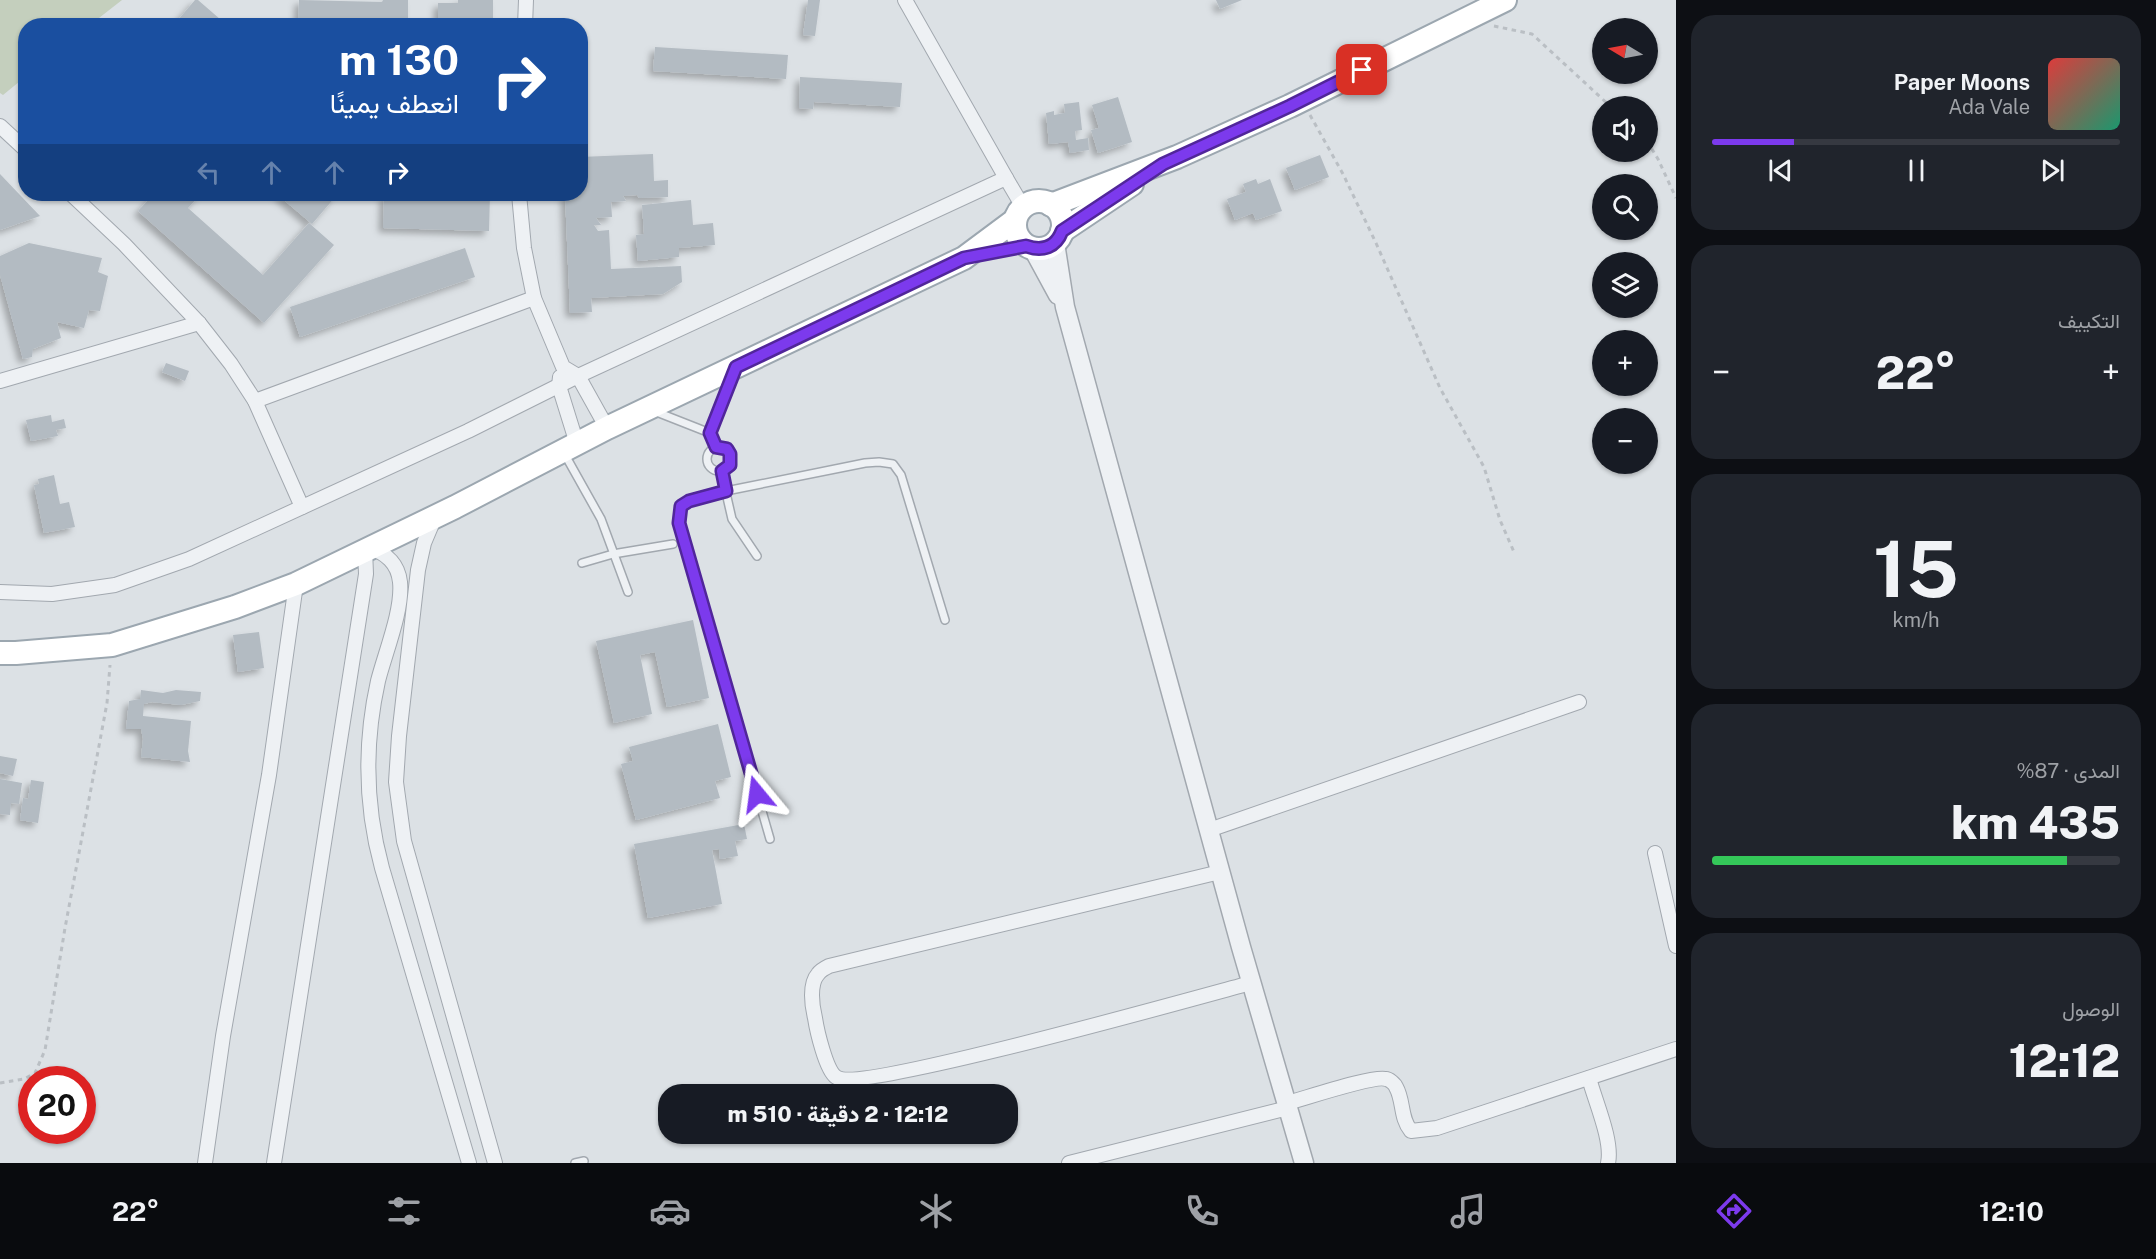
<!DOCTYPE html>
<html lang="ar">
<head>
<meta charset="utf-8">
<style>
  body { margin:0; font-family:"Public Sans",Vazirmatn,sans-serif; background:#20242c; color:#f1f3f6; direction:rtl; height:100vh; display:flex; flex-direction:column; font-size:22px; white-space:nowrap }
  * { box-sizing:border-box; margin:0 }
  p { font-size:20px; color:#9ea1a6 }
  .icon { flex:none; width:33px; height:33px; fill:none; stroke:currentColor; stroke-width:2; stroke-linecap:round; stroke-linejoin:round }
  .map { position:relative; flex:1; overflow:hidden; direction:ltr }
  .details { display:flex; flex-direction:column; gap:15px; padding:15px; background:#0d0f14; width:480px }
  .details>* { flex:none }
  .banner { position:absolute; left:18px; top:18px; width:570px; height:183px; border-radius:24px; box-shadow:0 2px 4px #0004; direction:rtl; background:#1a4fa0; color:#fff; overflow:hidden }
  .needle { width:39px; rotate:280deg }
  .controls { position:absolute; left:1592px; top:18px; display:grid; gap:12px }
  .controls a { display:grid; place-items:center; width:66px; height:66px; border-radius:50%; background:#171b24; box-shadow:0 2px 4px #0004; font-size:30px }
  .speed { position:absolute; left:18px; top:1066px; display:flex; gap:12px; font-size:30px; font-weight:700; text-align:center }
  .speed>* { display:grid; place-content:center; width:78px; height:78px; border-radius:50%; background:#171b24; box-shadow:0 2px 4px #0004; line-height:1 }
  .speed .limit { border:9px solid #d22; background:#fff; color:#111 }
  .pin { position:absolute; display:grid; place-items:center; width:51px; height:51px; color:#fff; margin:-26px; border-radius:12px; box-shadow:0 3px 9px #0006 }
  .me { position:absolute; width:66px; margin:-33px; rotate:344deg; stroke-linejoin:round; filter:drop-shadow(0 0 4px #0008) }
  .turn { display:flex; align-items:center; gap:21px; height:126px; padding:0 30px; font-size:27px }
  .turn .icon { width:78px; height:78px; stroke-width:2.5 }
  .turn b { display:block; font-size:42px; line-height:51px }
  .lanes { display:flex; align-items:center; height:57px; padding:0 30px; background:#0003; justify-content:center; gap:30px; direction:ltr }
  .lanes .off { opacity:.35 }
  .big { font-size:45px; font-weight:800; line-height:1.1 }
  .details .tile { flex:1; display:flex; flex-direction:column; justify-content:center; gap:9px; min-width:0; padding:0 21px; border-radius:24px; background:#20242c }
  .details .dial { align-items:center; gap:0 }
  .dial b { font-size:78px; line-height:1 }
  .song { display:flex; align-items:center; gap:18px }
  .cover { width:72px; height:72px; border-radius:9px; background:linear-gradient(135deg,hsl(0 70% 55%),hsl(160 70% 35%)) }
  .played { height:6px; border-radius:3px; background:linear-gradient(90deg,#7c3aed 20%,#363941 20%) }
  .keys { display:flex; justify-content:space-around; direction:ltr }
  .heat { display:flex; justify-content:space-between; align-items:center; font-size:33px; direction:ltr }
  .charge { height:9px; border-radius:4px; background:linear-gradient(90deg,#34c759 87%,#363941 0) }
  .trip { position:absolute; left:658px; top:1084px; width:360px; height:60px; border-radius:24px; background:#171b24; box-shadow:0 2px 4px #0004; font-weight:800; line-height:60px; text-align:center; direction:rtl }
  .tabs { display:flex; height:96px; justify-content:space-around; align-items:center; background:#090b0e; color:#9ea1a6 }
  .tabs .icon { width:42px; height:42px }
  .tabs .selected { color:#7c3aed }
  .tabs b { font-size:27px; color:#f1f3f6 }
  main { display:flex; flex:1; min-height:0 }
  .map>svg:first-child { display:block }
  .green { fill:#c4cfbd }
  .building { fill:#b3bbc2; filter:url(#shadow) }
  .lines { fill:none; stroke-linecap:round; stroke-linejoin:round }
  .service-casing { stroke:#a2a8af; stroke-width:10 }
  .minor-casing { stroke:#a2a8af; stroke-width:16 }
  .tertiary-casing { stroke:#a2a8af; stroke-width:21 }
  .primary-casing { stroke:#9ca7b0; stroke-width:26 }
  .path { stroke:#babfc4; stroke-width:3; stroke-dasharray:4.5 4.5; stroke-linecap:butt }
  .service { stroke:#eef1f4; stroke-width:7 }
  .minor { stroke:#eef1f4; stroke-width:14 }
  .tertiary { stroke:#eef1f4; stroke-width:18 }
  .primary { stroke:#fff; stroke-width:22 }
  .route-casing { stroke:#51269a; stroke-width:15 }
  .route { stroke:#7c3aed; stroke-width:10 }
</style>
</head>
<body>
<main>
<section class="details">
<div class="tile">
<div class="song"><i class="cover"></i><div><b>Paper Moons</b><p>Ada Vale</p></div></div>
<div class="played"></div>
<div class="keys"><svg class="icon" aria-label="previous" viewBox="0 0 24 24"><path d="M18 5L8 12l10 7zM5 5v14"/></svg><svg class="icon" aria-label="pause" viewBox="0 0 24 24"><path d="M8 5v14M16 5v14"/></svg><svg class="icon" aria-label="next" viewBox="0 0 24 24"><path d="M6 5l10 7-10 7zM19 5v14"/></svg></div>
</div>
<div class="tile"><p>التكييف</p>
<div class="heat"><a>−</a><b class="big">22°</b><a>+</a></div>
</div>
<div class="tile dial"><b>15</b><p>km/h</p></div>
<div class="tile"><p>المدى · 87%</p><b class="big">435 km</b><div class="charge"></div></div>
<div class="tile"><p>الوصول</p><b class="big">12:12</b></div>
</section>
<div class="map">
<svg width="1676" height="1163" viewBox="0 0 1676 1163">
  <defs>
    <filter id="shadow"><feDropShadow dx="-4.5" dy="4.5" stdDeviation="3" flood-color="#0004"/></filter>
  </defs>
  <rect width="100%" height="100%" fill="#dce1e5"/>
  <path class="green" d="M0,0H122L90,25L26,26L25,77L3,95L0,93Z"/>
  <g class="building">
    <path d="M195,0H198L228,26H185L178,20Z"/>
    <path d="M299,0L382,2L383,0H408V26H298Z"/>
    <path d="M458,0H493V26H438V3H458Z"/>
    <path d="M808,0H820L815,36L803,35Z"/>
    <path d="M1216,0H1242L1220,9Z"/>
    <path d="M655,47L788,55L786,79L653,71Z"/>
    <path d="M800,77L902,83L900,107L814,102L813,109L799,108Z"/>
    <path d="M1118,97L1132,142L1098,153L1091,130L1099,128L1092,105Z"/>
    <path d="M1079,102L1082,130L1075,131L1076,140L1088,138L1089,150L1070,153L1068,142L1049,144L1046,113L1054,111V115L1065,113L1064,104Z"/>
    <path d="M653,154L654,181L668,180V197L639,198L637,195L623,196L626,201L611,202L612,217L596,218L601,225H594L598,231L609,230L611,269L681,266L682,282L663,294L591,298L592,312L570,313L565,194H580V157Z"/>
    <path d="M1320,155L1329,177L1295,190L1286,168Z"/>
    <path d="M0,174L40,216L0,230Z"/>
    <path d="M1256,179L1258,184L1270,179L1282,211L1256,220L1253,213L1235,220L1227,199L1246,192L1243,184Z"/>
    <path d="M154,194H201L188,208L263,275L309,223L334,245L264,323L138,211Z"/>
    <path d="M277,194H333L336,196L312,224Z"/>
    <path d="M455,194H490L489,231L383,228L384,195L455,198Z"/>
    <path d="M691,200L693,225L713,223L715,245L679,248V257L638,261L636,235L644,234L642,205Z"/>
    <path d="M29,243L102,258L98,272L108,276L100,311L89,310L84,328L57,322L61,338L33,349L32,357L23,359L0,275V256Z"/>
    <path d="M465,248L475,277L300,337L290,307Z"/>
    <path d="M166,363L189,371L185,381L162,372Z"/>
    <path d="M51,415L52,422L64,419L66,428L56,430L58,436L31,441L26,420Z"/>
    <path d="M54,475L60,504L69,502L75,527L44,533L34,485L39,484L38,479Z"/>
    <path d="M693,620L709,698L667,707L655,652L640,655L652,714L614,723L596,641Z"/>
    <path d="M259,632L264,668L238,672L233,635Z"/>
    <path d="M141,690L163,693L176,690L201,692L200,701L181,705L152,702L144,704L143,716L191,721L188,751L190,762L141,757L143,739L141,729H126L129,701L140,699Z"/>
    <path d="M718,724L731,777L715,781L720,798L636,820L621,764L633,761L629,747Z"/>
    <path d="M0,756L17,759L13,776L0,773Z"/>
    <path d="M0,779L22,783L19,804L11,803L10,815L0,814Z"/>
    <path d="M31,780L44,782L38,823L20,820L23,798L28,799Z"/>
    <path d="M744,824L747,839L735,841L738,856L720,859L719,849L712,850L722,904L648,918L634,844Z"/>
  </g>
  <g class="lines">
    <defs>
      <g id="service">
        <path d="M654,411L710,433L716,447"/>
        <path d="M710,433L733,374"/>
        <circle cx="719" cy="459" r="12"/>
        <path d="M564,453L601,519L628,592"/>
        <path d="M721,471L732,519L757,556"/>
        <path d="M582,563L613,554L673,544"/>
        <path d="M770,839L679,523L681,506L689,501L726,491L865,463L879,462L893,464L901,475L945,620"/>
        <path d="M575,1163L584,1161"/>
      </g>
      <g id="minor">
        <path d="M525,26L526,0"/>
        <path d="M0,126L26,150"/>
        <path d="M1006,178L1023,207"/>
        <path d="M71,194L124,244L199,323L231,364L255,401L302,507"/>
        <path d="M519,194L524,248L534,298L563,367L578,376L607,428"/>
        <path d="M560,377L559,386L577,444"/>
        <path d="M0,381L199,323"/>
        <path d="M255,401L534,298"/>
        <path d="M435,517L424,543L418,570L399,736L396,782L404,841L495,1163"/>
        <path d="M368,547C386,553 398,563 400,582C403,610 385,653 378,681C364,744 365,806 382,868L469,1163"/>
        <path d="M0,592L52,594L115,585L189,559L468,431L578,376L1006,178L905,0"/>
        <path d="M1209,830L1579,702"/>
        <path d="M1655,853L1676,946"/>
        <path d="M1220,872L829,966C825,968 820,971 818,974C809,984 812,1006 815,1018C817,1031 826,1070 836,1077C859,1093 1202,996 1251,983"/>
        <path d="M1589,1078C1595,1101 1613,1141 1608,1163"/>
        <path d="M1287,1103C1303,1099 1374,1075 1386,1079C1389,1079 1395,1084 1396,1087C1404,1101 1400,1118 1411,1131L1437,1128L1676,1049"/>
        <path d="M205,1163L223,1036L269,775L296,584"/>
        <path d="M274,1163L366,574L365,549"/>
        <path d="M1069,1163L1288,1108"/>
      </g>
      <g id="tertiary">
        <path d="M1055,243L1065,307L1241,947L1304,1163"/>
        <path d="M1033,249L1058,295"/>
      </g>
      <g id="primary">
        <circle cx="1039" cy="225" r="24"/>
        <path d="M1051,205L1177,157L1290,106L1505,0"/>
        <path d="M1062,231L1132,184"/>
        <path d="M0,653H16L112,645L235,607L296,584L455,507L607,428L964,258L1015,220"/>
      </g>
    </defs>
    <use href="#service" class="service-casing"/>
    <use href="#minor" class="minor-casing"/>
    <use href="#tertiary" class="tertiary-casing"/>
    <use href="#primary" class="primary-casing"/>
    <g class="path">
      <path d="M1494,26L1532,34L1610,106"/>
      <path d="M1310,115L1343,174L1376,243L1440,388L1484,467L1500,520L1514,552"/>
      <path d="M1647,141L1658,159L1676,198"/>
      <path d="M0,1083L24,1079L35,1073L45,1050L65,928L107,703L110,665"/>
    </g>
    <use href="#service" class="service"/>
    <use href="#minor" class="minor"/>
    <use href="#tertiary" class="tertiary"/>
    <use href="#primary" class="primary"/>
  </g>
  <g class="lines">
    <defs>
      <path id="route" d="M757,794L679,523L681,506L689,501L726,491L722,471L730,465V454L727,449L716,447L710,433L736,367L964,258L1026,246C1043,252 1056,247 1062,231L1163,164L1290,106L1362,70"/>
    </defs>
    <use href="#route" class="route-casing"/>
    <use href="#route" class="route"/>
  </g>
</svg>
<div class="controls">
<a><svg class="needle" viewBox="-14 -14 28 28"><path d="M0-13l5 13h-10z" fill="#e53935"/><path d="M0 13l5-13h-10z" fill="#9ea1a6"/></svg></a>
<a><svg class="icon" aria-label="sound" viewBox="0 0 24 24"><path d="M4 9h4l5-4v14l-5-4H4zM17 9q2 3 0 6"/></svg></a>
<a><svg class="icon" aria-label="search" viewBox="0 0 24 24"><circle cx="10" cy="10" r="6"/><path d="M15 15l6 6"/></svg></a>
<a><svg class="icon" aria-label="layers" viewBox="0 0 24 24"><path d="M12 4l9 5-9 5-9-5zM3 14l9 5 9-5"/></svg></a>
<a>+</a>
<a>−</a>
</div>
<div class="speed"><div class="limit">20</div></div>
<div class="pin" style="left:1362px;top:70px;background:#d93025"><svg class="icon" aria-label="arrive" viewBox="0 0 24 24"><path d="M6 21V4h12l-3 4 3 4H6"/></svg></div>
<svg class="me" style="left:757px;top:794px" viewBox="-20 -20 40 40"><path d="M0-17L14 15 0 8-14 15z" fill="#7c3aed" stroke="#fff" stroke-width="4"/></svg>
<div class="trip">12:12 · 2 دقيقة · 510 m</div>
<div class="banner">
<div class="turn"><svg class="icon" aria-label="right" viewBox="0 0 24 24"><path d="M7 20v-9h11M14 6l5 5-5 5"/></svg><div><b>130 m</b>انعطف يمينًا</div></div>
<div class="lanes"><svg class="icon off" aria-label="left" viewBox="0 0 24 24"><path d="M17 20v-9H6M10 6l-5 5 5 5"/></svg><svg class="icon off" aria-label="ahead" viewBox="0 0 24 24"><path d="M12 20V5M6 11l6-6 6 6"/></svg><svg class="icon off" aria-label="ahead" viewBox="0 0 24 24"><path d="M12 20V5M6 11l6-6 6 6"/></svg><svg class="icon" aria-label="right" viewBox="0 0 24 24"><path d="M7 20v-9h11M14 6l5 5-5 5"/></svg></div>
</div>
</div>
</main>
<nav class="tabs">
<b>12:10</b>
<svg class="icon selected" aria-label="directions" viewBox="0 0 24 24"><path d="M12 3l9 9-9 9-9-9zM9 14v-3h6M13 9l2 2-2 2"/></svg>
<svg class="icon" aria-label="music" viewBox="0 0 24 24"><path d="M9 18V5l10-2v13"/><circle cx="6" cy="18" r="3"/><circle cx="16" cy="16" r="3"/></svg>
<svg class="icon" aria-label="phone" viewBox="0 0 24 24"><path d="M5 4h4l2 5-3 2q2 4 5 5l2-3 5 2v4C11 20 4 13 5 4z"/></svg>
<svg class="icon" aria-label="climate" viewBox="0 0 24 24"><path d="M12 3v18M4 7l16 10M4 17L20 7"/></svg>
<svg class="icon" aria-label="car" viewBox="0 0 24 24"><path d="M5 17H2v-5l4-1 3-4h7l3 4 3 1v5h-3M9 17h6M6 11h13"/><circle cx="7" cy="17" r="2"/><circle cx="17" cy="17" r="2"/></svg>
<svg class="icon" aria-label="filters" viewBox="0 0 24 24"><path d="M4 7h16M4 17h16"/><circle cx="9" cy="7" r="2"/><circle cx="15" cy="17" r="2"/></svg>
<b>22°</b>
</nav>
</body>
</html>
